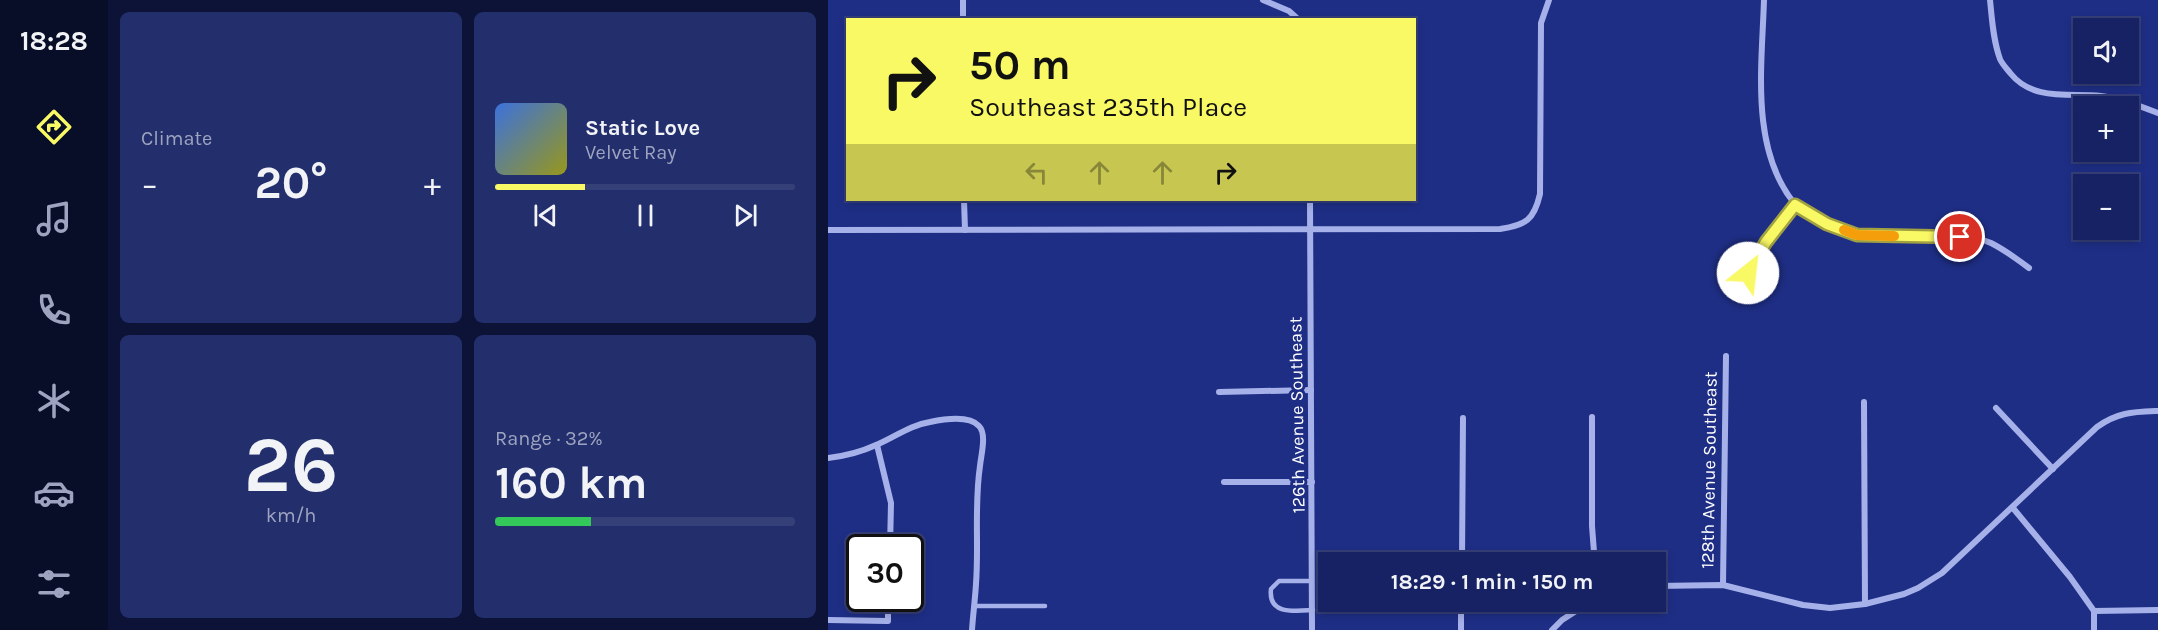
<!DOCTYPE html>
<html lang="en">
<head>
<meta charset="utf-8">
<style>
  body { margin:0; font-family:Karla,sans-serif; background:#232f6d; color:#f1f3f6; height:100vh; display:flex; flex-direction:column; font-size:22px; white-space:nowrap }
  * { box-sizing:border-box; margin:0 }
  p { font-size:20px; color:#9ea4bf }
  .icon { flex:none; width:33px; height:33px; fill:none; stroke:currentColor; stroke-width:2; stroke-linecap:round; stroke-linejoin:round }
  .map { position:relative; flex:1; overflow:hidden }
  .drawer { display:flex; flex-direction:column; gap:12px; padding:12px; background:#0c1337; width:720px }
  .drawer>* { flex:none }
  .banner { position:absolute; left:18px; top:18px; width:570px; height:183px; border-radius:0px; box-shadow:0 3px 9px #0003,0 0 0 2px #353f78; background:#f9f865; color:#111; overflow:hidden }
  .buttons { position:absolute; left:1245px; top:18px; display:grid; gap:12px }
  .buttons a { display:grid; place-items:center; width:66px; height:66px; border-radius:0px; background:#162264; box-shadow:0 3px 9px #0003,0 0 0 2px #353f78; font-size:30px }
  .speed { position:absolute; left:18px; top:534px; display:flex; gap:12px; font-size:30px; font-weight:700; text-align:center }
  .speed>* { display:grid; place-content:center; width:78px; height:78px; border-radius:50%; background:#162264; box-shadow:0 3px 9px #0003,0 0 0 2px #353f78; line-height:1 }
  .speed .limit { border:3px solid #111; border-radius:9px; background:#fff; color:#111 }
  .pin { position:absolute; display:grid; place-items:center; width:51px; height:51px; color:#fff; margin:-26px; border:3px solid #fff; border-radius:50%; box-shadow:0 2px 6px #0007 }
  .me { position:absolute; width:66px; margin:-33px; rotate:29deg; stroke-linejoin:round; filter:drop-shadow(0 0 4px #0008) }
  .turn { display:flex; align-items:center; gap:21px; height:126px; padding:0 24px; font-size:27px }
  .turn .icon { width:78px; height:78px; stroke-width:2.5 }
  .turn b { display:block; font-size:42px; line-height:51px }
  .lanes { display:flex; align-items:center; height:57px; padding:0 24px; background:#0003; justify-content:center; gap:30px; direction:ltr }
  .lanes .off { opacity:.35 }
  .big { font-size:45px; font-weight:700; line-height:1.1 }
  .drawer .widget { flex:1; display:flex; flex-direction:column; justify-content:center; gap:9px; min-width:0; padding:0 21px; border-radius:9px; background:#232f6d }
  .drawer .dial { align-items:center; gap:0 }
  .dial b { font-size:78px; line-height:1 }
  .song { display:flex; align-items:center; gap:18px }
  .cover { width:72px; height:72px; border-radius:9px; background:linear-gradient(135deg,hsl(220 70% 55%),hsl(60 70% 35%)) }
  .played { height:6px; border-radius:3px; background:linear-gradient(90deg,#f9f865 30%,#353f78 30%) }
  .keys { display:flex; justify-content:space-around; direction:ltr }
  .heat { display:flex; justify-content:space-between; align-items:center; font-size:33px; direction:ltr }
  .charge { height:9px; border-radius:4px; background:linear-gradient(90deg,#34c759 32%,#353f78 0) }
  .drawer .tiles { flex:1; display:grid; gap:12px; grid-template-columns:repeat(2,1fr) }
  .trip { position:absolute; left:490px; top:552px; width:348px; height:60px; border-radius:0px; background:#162264; box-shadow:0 3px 9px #0003,0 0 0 2px #353f78; font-weight:700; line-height:60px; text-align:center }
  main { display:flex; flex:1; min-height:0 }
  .dock { display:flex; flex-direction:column; width:108px; justify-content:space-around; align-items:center; background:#090e28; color:#9ea4bf }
  .dock .icon { width:42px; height:42px }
  .dock .on { color:#f9f865 }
  .dock b { font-size:27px; color:#f1f3f6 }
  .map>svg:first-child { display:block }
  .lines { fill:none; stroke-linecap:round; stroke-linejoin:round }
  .service { stroke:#a6b1ea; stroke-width:4.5 }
  .minor { stroke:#a6b1ea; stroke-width:6 }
  .route-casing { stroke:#a2a142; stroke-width:15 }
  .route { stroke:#f9f865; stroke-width:10 }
  .slow { stroke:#f59e0b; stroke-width:10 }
  .labels { text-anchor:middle; stroke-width:6; stroke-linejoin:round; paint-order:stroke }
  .street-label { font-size:18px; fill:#fff; stroke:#1e2e85 }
</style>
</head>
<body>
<main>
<nav class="dock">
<b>18:28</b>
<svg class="icon on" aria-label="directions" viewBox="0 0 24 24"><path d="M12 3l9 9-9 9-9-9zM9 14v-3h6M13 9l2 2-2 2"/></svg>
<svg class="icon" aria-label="music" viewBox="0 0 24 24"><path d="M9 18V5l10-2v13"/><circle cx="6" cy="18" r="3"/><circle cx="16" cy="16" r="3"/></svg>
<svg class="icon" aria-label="phone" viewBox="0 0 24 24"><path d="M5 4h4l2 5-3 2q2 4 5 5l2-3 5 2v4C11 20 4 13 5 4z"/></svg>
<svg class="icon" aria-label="climate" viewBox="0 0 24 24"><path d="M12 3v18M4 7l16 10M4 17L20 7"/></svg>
<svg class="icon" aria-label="car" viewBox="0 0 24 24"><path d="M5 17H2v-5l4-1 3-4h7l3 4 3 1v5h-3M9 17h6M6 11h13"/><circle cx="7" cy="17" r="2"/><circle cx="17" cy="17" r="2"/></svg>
<svg class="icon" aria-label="filters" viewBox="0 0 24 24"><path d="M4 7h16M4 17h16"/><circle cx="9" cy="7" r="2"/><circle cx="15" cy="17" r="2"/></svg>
</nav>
<section class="drawer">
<div class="tiles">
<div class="widget"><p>Climate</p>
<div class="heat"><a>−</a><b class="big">20°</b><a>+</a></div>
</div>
<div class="widget">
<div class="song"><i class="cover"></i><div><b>Static Love</b><p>Velvet Ray</p></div></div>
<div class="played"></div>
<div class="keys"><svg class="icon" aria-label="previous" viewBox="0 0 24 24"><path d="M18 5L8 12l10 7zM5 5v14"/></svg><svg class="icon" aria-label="pause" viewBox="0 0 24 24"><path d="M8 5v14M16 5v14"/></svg><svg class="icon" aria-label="next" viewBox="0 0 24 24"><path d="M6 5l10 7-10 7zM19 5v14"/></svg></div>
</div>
<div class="widget dial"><b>26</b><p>km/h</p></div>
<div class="widget"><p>Range · 32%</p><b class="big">160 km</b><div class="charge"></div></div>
</div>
</section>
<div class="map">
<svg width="1330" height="630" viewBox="0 0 1330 630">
  <rect width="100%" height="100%" fill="#1e2e85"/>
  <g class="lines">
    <g class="service">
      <path d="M484,581H451L443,589C440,615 466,611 485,610"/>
      <path d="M146,606H217"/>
    </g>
    <g class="minor">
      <path d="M135,0V20"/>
      <path d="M435,0L461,11L471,20"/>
      <path d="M936,0C934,66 922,148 966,203C971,210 982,214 989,218C1009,230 1031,236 1054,236C1086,236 1133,230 1163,243C1177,250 1189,259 1201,268"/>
      <path d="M1162,0C1164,19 1165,40 1172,59C1174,64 1179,69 1183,74C1205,101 1241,93 1273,96C1292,98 1312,106 1330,113"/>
      <path d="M136,200L137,230"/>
      <path d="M482,200L484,630"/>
      <path d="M0,230L672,229C698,225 706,220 712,194L713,23L721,0"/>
      <path d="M920,273L937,242L967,205"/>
      <path d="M391,392L483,390"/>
      <path d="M1036,402L1037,604"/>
      <path d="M1168,408L1225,469"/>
      <path d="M764,417V526L766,552L769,562"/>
      <path d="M49,445L63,503L62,548"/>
      <path d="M0,458C17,456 33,452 48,445C67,437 82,425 102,422C116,419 141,415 151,426C159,434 153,455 152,466C146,505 151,545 148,584C147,600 145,615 144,630"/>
      <path d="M396,482H484"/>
      <path d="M1185,508L1242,577L1266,611V630"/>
      <path d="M634,562L635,418"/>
      <path d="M895,585L898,356"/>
      <path d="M828,586L895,585L975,605L1002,608L1037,604L1076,594L1090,588L1114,573L1269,427C1290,412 1305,412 1330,411"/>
      <path d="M1266,611L1330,610"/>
      <path d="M0,620L60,621V598"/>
      <path d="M633,630V602"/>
      <path d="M724,630L734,620L762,602"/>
    </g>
  </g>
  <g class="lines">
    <defs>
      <path id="route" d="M920,273L938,242L967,205L999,224L1029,235L1132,237"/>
    </defs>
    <use href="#route" class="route-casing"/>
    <use href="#route" class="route"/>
    <path class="slow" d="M1016,230L1029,235L1066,236"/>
  </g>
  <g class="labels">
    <g class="street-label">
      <text transform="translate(469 415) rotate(-91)" y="6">126th Avenue Southeast</text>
      <text transform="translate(881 470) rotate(-89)" y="6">128th Avenue Southeast</text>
    </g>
  </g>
</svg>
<div class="buttons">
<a><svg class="icon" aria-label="sound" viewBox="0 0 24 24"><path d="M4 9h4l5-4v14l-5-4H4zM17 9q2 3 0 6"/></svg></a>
<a>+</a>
<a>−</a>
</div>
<div class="speed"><div class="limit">30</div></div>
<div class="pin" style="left:1132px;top:237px;background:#d93025"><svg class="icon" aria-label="arrive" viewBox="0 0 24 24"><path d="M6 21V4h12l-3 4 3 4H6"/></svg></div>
<svg class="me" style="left:920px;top:273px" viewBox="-20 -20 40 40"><circle r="19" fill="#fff"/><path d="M0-13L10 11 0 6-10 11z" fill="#f9f865"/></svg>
<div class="trip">18:29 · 1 min · 150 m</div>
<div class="banner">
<div class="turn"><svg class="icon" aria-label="right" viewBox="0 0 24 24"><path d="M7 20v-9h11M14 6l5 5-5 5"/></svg><div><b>50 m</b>Southeast 235th Place</div></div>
<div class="lanes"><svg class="icon off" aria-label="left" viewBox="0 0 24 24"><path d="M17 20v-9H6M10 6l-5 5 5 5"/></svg><svg class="icon off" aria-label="ahead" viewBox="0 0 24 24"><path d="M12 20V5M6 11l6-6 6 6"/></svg><svg class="icon off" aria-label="ahead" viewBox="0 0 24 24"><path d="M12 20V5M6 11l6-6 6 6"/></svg><svg class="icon" aria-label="right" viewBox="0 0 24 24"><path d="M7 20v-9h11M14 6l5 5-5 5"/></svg></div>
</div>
</div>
</main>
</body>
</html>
